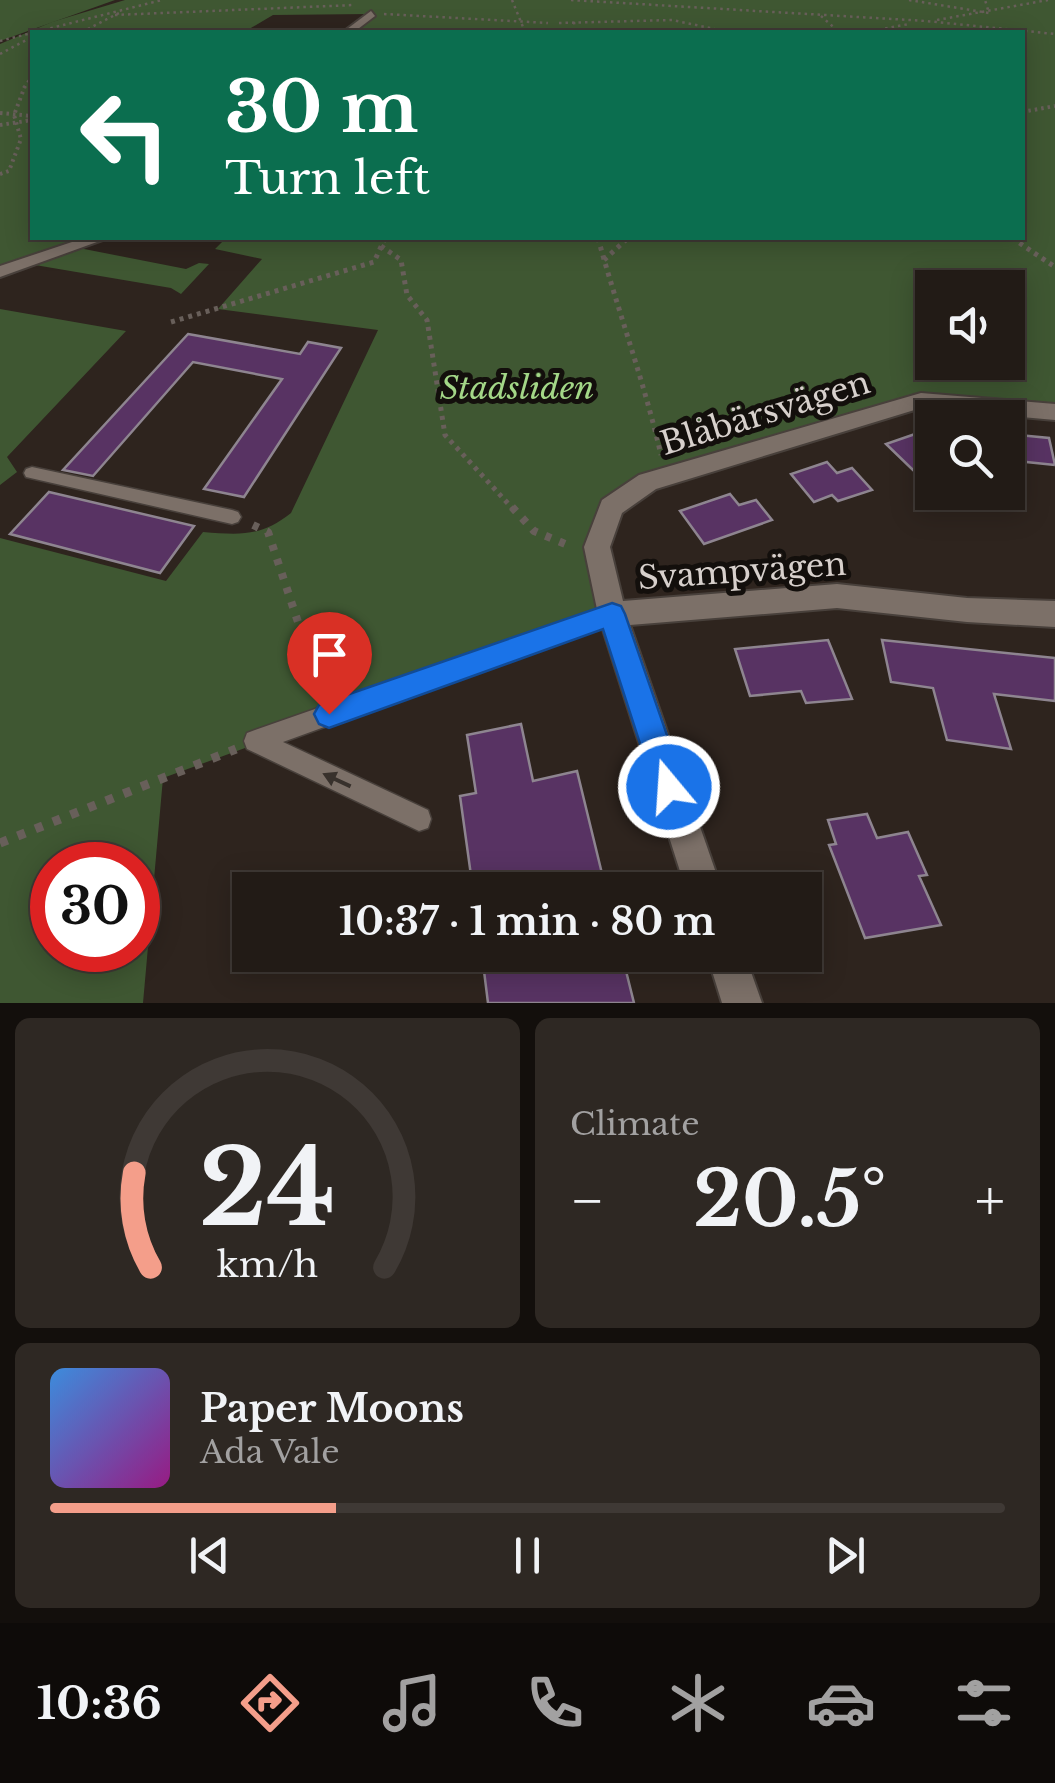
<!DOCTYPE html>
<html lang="en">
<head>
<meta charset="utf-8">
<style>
  body { margin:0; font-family:"Libre Baskerville",serif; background:#2e2823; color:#f1f3f6; height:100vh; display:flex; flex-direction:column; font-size:38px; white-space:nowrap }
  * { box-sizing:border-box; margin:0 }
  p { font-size:32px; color:#a2a1a1 }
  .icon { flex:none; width:55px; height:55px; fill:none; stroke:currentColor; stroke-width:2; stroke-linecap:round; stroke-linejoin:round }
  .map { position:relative; height:1003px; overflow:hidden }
  .side { display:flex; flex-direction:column; gap:15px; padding:15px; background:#130f0c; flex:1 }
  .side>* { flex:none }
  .banner { position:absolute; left:30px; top:30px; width:995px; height:210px; border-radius:0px; box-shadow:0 5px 25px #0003,0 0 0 2px #3f3935; background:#0b6e4f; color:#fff; overflow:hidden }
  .controls { position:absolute; left:915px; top:270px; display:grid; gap:20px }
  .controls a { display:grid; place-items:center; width:110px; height:110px; border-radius:0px; background:#221b16; box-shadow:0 5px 25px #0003,0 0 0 2px #3f3935; font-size:50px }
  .speed { position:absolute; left:30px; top:842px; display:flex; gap:20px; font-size:50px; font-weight:700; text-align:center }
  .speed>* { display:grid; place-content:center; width:130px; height:130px; border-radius:50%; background:#221b16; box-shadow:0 5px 25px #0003,0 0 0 2px #3f3935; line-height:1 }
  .speed .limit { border:15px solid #d22; background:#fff; color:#111 }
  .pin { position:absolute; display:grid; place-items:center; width:85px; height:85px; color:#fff; margin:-102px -42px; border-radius:50% 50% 50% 0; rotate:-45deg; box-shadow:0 0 10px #0007 }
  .pin .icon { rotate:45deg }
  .me { position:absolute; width:110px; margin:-55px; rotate:342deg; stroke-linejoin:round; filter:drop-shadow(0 0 8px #0008) }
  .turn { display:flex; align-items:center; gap:35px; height:210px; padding:0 30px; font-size:45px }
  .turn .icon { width:130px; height:130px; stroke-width:2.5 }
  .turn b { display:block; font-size:70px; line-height:85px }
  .big { font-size:75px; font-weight:800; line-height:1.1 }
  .side .tile { flex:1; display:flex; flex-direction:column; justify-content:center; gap:15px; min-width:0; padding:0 35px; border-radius:15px; background:#2e2823 }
  .side .dial { align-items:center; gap:0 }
  .dial svg { height:260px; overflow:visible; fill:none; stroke:#3f3935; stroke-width:7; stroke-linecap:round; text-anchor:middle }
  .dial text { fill:#f1f3f6; stroke:none }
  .song { display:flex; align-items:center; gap:30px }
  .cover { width:120px; height:120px; border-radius:15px; background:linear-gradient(135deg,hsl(210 70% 55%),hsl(310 70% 35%)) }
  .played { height:10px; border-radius:5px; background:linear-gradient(90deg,#f49e8a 30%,#3f3935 30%) }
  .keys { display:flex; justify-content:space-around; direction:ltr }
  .heat { display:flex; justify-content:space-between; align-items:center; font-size:55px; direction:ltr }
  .side .tiles { flex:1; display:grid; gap:15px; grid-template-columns:1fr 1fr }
  .tile:last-child { grid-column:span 2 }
  .trip { position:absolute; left:232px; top:872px; width:590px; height:100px; border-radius:0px; background:#221b16; box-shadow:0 5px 25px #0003,0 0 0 2px #3f3935; font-weight:800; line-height:100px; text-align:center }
  .dock { display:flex; height:160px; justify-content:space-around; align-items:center; background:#0e0b09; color:#a2a1a1 }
  .dock .icon { width:70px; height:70px }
  .dock .current { color:#f49e8a }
  .dock b { font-size:45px; color:#f1f3f6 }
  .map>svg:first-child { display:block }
  .green { fill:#3f5732; fill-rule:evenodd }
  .building { fill:#583363; stroke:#8e8590; stroke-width:2.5 }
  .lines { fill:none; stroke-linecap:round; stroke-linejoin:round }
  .service-casing { stroke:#48403b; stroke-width:3 }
  .minor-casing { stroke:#48403b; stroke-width:4 }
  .path-far4 { stroke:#685f5a; stroke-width:2.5; stroke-dasharray:2.5 4; stroke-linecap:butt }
  .path-far3 { stroke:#685f5a; stroke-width:4; stroke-dasharray:2.5 4; stroke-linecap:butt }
  .path-far2 { stroke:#685f5a; stroke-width:5; stroke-dasharray:4 5; stroke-linecap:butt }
  .path-far1 { stroke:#685f5a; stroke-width:8; stroke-dasharray:6 9; stroke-linecap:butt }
  .path { stroke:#685f5a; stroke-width:9; stroke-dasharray:8 11; stroke-linecap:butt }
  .service { fill:#7c7068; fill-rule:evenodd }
  .minor { fill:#7c7068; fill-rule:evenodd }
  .oneway { fill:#38312c }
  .route { fill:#1a73e8; stroke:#114b97; stroke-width:2.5 }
  .labels { text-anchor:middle; stroke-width:10; stroke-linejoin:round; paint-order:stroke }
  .park-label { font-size:32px; font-style:italic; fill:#a3d787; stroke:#130f0c }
  .street-label { font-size:32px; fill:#d7d0cc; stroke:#130f0c }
</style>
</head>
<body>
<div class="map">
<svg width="1055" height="1003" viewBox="0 0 1055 1003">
  <rect width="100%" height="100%" fill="#2e241e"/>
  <g class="green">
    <path d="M0,0H115L0,41Z"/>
    <path d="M125,0H1055V412L921,400L648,482C583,526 596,545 612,614L163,778L143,1003H0V538L166,581L203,532C240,535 261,537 291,513L378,330L218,309L262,259L215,249L226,238H1022V32H348L369,14L273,15L244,32H32V238H99L79,248L186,269L199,263L209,264L181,294L171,288L29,264L0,272V44L52,22ZM932,288H1008V362H932ZM52,865H138V950H52Z"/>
    <path d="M0,309L126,331L7,457L17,472L0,485Z"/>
  </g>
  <g class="building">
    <path d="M188,334L300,354L308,342L341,348L244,497L204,489L282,379L193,362L93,476L63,470Z"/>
    <path d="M918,433L932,446V463L913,470L886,444Z"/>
    <path d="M1008,434L1049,438L1055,465L1017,461Z"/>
    <path d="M827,462L837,473L852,468L872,490L838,501L832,495L814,502L791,474Z"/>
    <path d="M49,492L194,526L160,573L10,534Z"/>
    <path d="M730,494L739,505L756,500L772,520L704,544L680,511Z"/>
    <path d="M828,640L852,699L806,703L801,691L750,696L735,649Z"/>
    <path d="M882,640L1055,658V701L994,694L1011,749L947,740L933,688L891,682Z"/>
    <path d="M521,724L533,781L577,771L606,890H473L460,796L476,793L467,735Z"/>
    <path d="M867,814L877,838L908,832L927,875L919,876L941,925L865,938L829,845L836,844L828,820Z"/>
    <path d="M482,955H622L634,1003H488Z"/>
  </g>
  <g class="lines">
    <defs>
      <g id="service">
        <path d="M32,467L232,510L238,512L241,517L238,522L232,524L26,477L24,473L26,469Z"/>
        <path d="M612,605L619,608L622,614L619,620L283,742L428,810L431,819L428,828L419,831L247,749L244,741L247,733L255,730Z"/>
      </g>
      <g id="minor">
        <path d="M371,11L375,16L354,32H343Z"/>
        <path d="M84,238H108L0,277V266Z"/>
        <path d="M921,393L1055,404V420L921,408L656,489L622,513L610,547L623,601L837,584L967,598L1055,601V627L967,622L837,608L630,625L722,890H686L598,614L584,547L602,500L639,475Z"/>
        <path d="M707,955H745L762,1003H722Z"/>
      </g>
    </defs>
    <use href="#service" class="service-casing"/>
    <use href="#minor" class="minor-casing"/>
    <g class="path-far4">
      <path d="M512,0L525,32"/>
      <path d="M571,0L926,21L1055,34"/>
      <path d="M909,0L989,13L985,0"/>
      <path d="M384,14L548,23"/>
      <path d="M115,15L354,5"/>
      <path d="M821,16L839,32"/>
      <path d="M937,20L1048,0"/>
      <path d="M574,22L575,32"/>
      <path d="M559,23L672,20L729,32"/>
      <path d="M82,32L119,13"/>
      <path d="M866,32L909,24"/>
      <path d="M0,41L162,0"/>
      <path d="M0,54L32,37"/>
      <path d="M24,88L32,75"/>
    </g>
    <g class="path-far3">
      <path d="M1022,112L1055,106"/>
      <path d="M0,113L32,116"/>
      <path d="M0,125L32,120"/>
      <path d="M0,174L9,171L21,139L14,115L25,86"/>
    </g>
    <g class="path-far2">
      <path d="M598,238C618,311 644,381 661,455"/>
      <path d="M1012,238L1055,267"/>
      <path d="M381,246L401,260L407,295L427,320L445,435L514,510"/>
      <path d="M604,260L628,238"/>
      <path d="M171,322L374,262L385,238"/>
    </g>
    <g class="path-far1">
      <path d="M512,507L534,531L570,546"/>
      <path d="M253,525L268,532L322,694"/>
    </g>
    <path class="path" d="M0,843L236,749"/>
    <use href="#service" class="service"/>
    <use href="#minor" class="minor"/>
  </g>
  <defs><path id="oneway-solid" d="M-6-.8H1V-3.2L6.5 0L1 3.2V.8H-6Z" transform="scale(2.5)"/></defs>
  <use class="oneway" href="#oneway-solid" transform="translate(337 780) rotate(-155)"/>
  <path class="route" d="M612,603L621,606L625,614L685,787L680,798L669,802L658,798L654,787L603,629L329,728L319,724L314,714L319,705L329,701Z"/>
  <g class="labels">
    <g class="park-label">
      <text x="517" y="399">Stadsliden</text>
    </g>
    <g class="street-label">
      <text transform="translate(765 413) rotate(-17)" y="11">Blåbärsvägen</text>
      <text transform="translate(742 571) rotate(-4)" y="11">Svampvägen</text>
    </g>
  </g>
</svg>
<div class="controls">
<a><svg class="icon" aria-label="sound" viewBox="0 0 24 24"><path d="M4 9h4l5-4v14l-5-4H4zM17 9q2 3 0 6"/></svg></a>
<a><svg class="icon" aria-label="search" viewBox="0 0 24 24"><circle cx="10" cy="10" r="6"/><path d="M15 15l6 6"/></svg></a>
</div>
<div class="speed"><div class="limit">30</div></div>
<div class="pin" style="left:329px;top:714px;background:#d93025"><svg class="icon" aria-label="arrive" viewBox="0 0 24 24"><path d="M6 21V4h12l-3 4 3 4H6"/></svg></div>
<svg class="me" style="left:669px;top:787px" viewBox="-20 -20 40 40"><circle r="17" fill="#1a73e8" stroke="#fff" stroke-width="3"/><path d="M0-11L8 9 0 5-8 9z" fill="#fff"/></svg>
<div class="trip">10:37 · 1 min · 80 m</div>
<div class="banner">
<div class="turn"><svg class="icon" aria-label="left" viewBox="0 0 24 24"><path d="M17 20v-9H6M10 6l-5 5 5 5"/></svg><div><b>30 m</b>Turn left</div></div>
</div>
</div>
<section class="side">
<div class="tiles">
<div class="tile dial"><svg viewBox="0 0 100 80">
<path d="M14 69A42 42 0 1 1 86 69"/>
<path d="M14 69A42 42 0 0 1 9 40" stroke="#f49e8a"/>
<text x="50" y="56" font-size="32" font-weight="700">24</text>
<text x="50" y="72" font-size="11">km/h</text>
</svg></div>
<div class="tile"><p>Climate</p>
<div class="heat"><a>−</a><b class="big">20.5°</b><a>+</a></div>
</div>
<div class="tile">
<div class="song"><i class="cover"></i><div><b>Paper Moons</b><p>Ada Vale</p></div></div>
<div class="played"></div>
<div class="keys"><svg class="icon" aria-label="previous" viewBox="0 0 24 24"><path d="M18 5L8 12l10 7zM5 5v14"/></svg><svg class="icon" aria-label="pause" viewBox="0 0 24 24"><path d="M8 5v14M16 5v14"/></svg><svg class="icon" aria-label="next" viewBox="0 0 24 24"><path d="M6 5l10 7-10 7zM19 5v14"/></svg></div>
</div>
</div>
</section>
<nav class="dock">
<b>10:36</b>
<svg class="icon current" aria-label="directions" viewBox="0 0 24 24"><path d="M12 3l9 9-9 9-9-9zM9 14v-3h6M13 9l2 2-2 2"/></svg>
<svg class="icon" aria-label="music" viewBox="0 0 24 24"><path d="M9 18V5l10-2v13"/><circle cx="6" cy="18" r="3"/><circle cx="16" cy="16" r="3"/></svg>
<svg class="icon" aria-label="phone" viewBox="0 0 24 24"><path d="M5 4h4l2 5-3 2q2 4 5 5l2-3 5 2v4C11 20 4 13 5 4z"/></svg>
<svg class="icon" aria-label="climate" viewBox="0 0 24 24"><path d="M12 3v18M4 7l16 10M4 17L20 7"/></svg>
<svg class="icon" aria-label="car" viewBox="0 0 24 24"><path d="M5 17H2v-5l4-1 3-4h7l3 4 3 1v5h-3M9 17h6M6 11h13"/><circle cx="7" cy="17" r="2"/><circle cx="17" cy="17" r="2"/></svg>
<svg class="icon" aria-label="filters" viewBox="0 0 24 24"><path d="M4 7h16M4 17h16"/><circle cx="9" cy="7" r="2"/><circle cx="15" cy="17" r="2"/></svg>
</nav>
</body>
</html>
